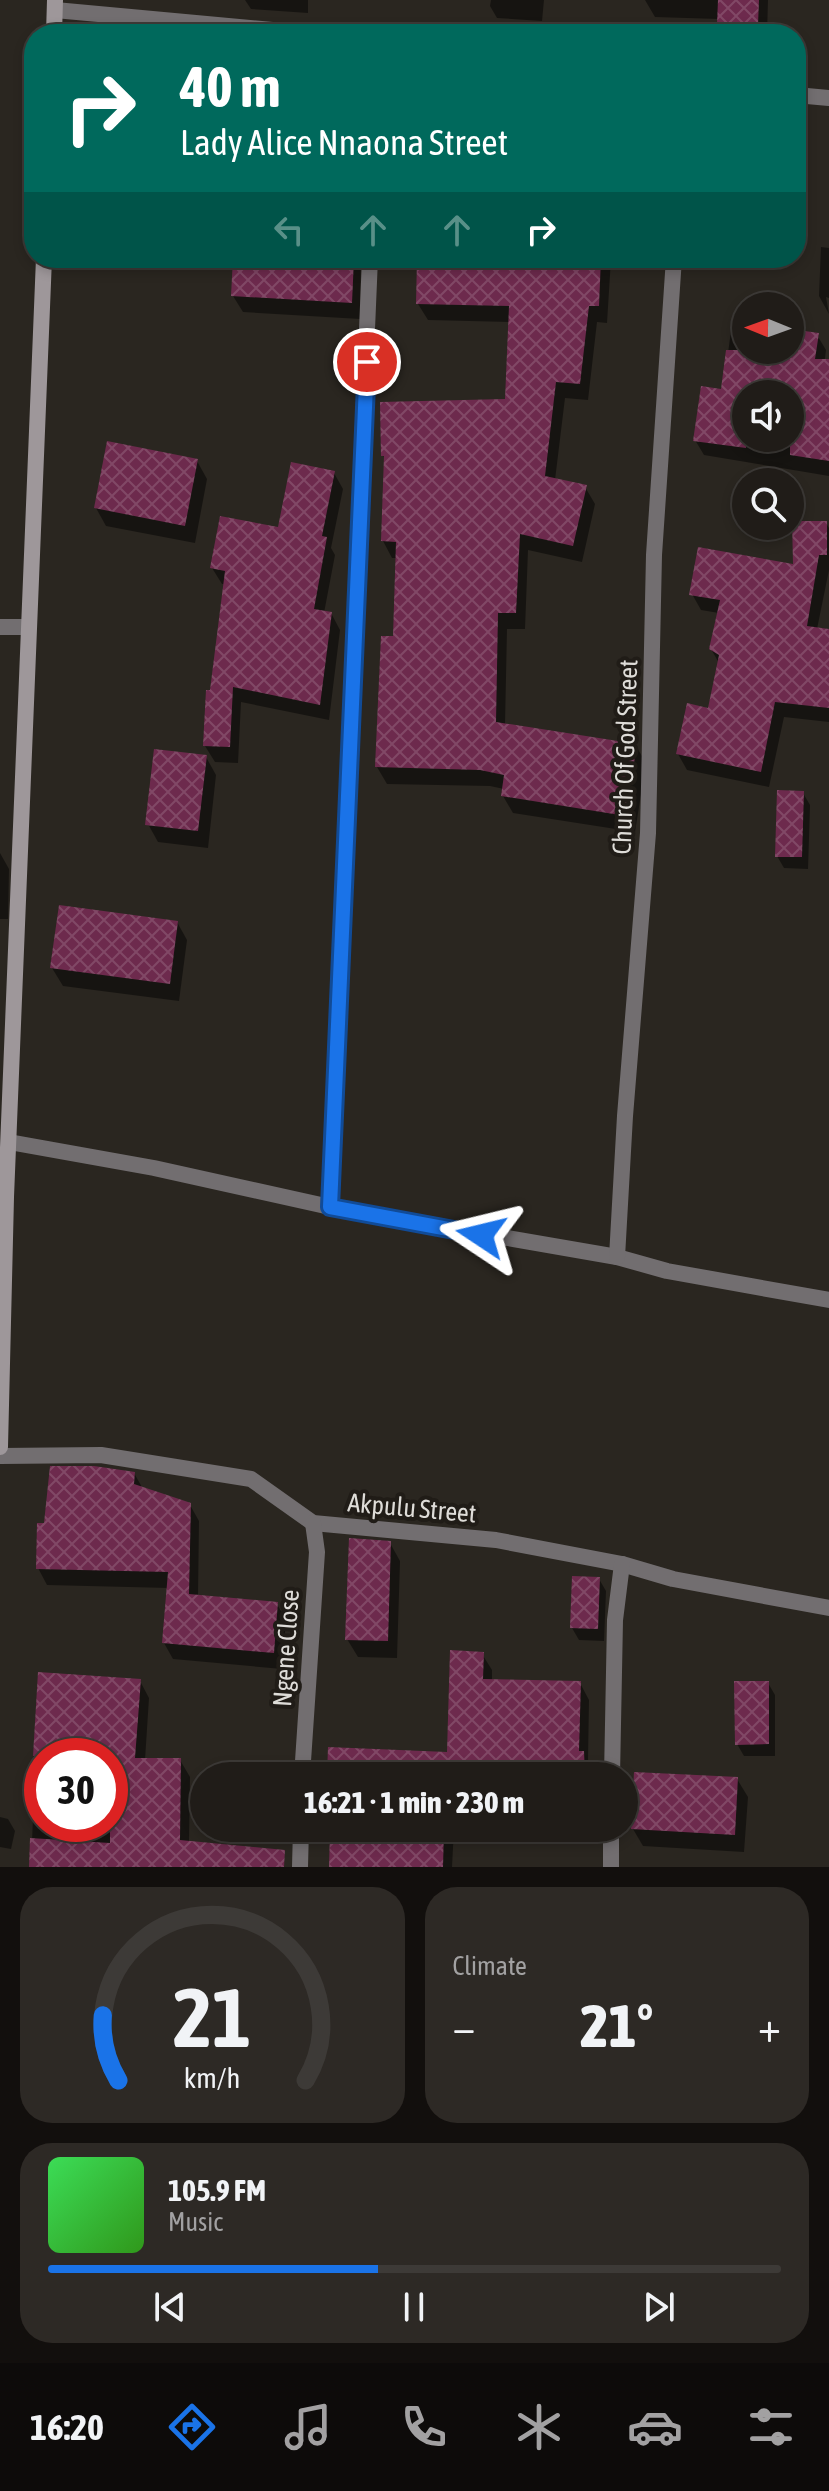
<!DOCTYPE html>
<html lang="en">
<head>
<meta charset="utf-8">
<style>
  body { margin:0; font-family:"Asap Condensed",sans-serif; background:#2d2925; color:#f1f3f6; height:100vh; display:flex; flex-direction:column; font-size:30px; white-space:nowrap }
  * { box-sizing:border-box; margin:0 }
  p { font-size:26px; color:#a2a1a2 }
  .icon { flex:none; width:44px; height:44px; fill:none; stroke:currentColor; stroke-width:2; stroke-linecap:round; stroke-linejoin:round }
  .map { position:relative; height:1867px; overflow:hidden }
  .drawer { display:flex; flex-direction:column; gap:20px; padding:20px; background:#120f0d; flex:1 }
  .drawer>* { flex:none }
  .top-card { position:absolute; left:24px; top:24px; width:782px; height:244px; border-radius:32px; box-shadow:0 4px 12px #0003,0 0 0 2px #3d3a37; background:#00695c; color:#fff; overflow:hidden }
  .needle { width:52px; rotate:271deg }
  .controls { position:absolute; left:732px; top:292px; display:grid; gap:16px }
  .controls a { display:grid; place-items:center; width:72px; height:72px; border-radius:50%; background:#201c18; box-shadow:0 4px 12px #0003,0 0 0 2px #3d3a37; font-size:40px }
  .speed { position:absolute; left:24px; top:1738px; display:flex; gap:16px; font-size:40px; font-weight:700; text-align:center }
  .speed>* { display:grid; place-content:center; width:104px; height:104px; border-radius:50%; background:#201c18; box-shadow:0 4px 12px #0003,0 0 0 2px #3d3a37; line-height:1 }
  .speed .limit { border:12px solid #d22; background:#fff; color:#111 }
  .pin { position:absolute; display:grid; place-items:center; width:68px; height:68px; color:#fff; margin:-34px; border:4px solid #fff; border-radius:50%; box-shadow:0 2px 8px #0007 }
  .me { position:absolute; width:88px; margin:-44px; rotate:280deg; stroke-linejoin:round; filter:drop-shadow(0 0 6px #0008) }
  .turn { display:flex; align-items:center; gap:28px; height:168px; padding:0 24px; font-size:36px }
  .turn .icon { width:104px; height:104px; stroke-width:2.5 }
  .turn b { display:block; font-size:56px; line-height:68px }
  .lanes { display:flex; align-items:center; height:76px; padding:0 24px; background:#0003; justify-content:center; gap:40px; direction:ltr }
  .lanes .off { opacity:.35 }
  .big { font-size:60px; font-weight:800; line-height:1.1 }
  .drawer .widget { flex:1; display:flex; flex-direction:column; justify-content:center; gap:12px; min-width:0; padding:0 28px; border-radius:32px; background:#2d2925 }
  .drawer .dial { align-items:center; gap:0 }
  .dial svg { height:208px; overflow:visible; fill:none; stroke:#3d3a37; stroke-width:7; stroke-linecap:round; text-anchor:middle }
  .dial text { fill:#f1f3f6; stroke:none }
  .song { display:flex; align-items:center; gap:24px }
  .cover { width:96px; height:96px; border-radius:12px; background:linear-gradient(135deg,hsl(130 70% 55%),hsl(110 70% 35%)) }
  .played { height:8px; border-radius:4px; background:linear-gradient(90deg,#1a73e8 45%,#3d3a37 45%) }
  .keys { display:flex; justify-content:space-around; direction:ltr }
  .heat { display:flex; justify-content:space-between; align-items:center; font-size:44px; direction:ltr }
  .drawer .tiles { flex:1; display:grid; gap:20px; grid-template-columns:1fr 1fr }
  .widget:last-child { grid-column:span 2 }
  .trip { position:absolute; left:190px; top:1762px; width:448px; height:80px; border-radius:40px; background:#201c18; box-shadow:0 4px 12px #0003,0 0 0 2px #3d3a37; font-weight:800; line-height:80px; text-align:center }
  .tabs { display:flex; height:128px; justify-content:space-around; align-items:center; background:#0d0b0a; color:#a2a1a2 }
  .tabs .icon { width:56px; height:56px }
  .tabs .active { color:#1a73e8 }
  .tabs b { font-size:36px; color:#f1f3f6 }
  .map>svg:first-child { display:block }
  .shadow { fill:#0007; fill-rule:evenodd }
  .building { fill:url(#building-cross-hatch) }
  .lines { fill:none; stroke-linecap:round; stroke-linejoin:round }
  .minor { stroke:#726e70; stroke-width:16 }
  .secondary { stroke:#9e979a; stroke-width:16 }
  .route-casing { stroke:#114b97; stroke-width:20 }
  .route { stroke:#1a73e8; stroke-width:14 }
  .labels { text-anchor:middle; stroke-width:8; stroke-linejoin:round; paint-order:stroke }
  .street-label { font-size:26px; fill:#dedcd8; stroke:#201c17 }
</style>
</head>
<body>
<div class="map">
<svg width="829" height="1867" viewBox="0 0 829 1867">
  <defs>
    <pattern id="building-cross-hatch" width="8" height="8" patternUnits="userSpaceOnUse" patternTransform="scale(2)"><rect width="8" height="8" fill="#6d2a4d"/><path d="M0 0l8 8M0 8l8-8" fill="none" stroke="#814866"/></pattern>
  </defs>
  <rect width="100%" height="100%" fill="#2a2620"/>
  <g class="shadow">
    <path d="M245,0H308V13L251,9Z"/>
    <path d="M491,0H544L542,21L497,18L490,6Z"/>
    <path d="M645,0H768L767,34H725L719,19L655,17Z"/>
    <path d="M821,247L829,248V298L826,297L829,314L819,296Z"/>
    <path d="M235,258H361L360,319L243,312L233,296Z"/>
    <path d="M419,258H663L662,265L611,259L607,323L597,322L588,400L565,398L555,480L585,487L595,504L582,562L528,550L525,629H507L505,725L636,746L646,763L635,832L513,813L503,796L504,789L490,786L387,784L377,767L395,638L398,558H392L383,541L385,459L383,455L507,401L511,322L428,320L418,304Z"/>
    <path d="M732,323L746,325V350H790V331L817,335L826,350L821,390H829V476L704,455L695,440L723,391ZM746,394H790V438H746Z"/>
    <path d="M197,461L207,479L195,543L106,526L96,508Z"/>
    <path d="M334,473L343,489L331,548L335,555L324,613H331L340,630L329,720L241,702L238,763L215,762L205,746L226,584H222L212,568L279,530Z"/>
    <path d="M826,523L829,528V570L817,629L829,631V722L784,717L769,787L687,770L678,754L709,710L719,663L711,649L719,613L701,610L692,594L795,567Z"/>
    <path d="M206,757L216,775L208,848L158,842L148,824Z"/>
    <path d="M803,793L810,805L808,869L784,868L777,856Z"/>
    <path d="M0,853L9,869L8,919H0Z"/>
    <path d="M177,922L187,940L179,1001L63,986L52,968Z"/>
    <path d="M134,1473L143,1489L190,1505L199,1521L198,1597L277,1604L286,1620L282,1669L173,1659L164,1643L169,1588L47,1585L38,1568L46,1525Z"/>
    <path d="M390,1543L400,1561L397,1658L358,1657L347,1639Z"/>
    <path d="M599,1579L606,1591L604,1641L579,1640L572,1628Z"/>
    <path d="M482,1654L492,1670V1681L580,1683L589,1700L588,1760L593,1776H329L449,1754Z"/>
    <path d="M40,1674L140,1681L149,1698L145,1760H180L190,1777L189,1843L265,1867H31L33,1817L29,1809ZM42,1756H110V1824H42Z"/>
    <path d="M768,1683L775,1695V1756H744L737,1744Z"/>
    <path d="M737,1779L748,1797L744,1852L643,1846L633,1829Z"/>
    <path d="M0,1817L8,1819L15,1831L11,1849L0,1847Z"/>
    <path d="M332,1828H454L452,1867H331Z"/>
  </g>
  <g class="building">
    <path d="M718,0H759L758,25L717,24Z"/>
    <path d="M233,258H354L352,303L231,296Z"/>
    <path d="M417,258H601L599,306H589L580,384L556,382L545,476L587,485L573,546L520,534L516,613H498L496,722L637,744L626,816L501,796L504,775L480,770L375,767L381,636H393L396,542L381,541L384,456H381L380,402L505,399L509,306L416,304Z"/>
    <path d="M790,329L819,333L815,359H829V461L790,455V394H746V448L693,441L701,386L721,389L726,350H790Z"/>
    <path d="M107,441L198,459L185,526L94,508Z"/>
    <path d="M291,462L335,471L322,536L327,537L314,609L332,612L320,705L233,687L230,747L203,746L206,690H210L225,571L210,568L220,516L278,527Z"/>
    <path d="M792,521H827V555H819L807,626L829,629V708L775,702L761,772L676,754L687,703L708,708L719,655L709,649L720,600L689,595L698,547L793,564Z"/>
    <path d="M154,749L207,755L198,831L145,825Z"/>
    <path d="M777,790L804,791L802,857H775Z"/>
    <path d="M59,905L178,921L170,984L50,968Z"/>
    <path d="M50,1466H94L135,1472L134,1484L191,1503L189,1594L278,1602L274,1653L162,1643L168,1572L36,1569L37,1523H44Z"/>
    <path d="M349,1538L391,1541L388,1641L345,1640Z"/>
    <path d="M572,1576L600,1577L598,1629L570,1628Z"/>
    <path d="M450,1650L484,1652L483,1679L581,1681L579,1751H584L585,1776H327L328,1747L447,1752Z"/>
    <path d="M38,1672L141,1679L135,1758H181L180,1840L285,1850L284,1867H29L30,1838L110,1843V1756H33Z"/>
    <path d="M734,1681H769V1744L735,1745Z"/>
    <path d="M634,1772L738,1777L735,1835L631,1829Z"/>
    <path d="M330,1828L444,1830L443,1867H329Z"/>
  </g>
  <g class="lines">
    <g class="minor">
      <path d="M55,10L316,34"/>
      <path d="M796,95L829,98"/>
      <path d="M0,627H27"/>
      <path d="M9,1142L154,1168L330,1207L617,1257L667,1271L829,1300"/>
      <path d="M330,1207L370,258"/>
      <path d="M617,1257L625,1116L648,833L654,555L674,258"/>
      <path d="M0,1456L101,1455L251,1479L313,1523L496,1540L622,1564L673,1579L829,1608"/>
      <path d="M302,1776L317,1552L313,1523"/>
      <path d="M612,1776L615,1620L622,1564"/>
      <path d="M300,1867L301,1828"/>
      <path d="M611,1867V1828"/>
    </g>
    <g class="secondary">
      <path d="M54,34L55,0"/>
      <path d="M0,1447L6,1197L44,258"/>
    </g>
  </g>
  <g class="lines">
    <defs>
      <path id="route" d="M367,362L330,1207L481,1235"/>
    </defs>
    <use href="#route" class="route-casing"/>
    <use href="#route" class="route"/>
  </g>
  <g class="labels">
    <g class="street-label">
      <text transform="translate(625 757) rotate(-88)" y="9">Church Of God Street</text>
      <text transform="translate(412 1508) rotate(5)" y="9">Akpulu Street</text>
      <text transform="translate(286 1648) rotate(-86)" y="9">Ngene Close</text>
    </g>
  </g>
</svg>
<div class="controls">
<a><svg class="needle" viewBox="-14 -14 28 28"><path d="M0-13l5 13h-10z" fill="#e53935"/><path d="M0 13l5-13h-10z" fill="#a2a1a2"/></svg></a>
<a><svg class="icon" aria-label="sound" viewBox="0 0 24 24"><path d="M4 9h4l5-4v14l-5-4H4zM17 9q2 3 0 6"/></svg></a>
<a><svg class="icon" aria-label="search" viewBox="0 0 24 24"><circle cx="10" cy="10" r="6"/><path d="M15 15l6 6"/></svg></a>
</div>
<div class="speed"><div class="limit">30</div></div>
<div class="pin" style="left:367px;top:362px;background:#d93025"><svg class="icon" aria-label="arrive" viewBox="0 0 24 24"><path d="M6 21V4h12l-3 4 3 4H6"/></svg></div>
<svg class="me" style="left:481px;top:1235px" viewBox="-20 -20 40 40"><path d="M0-17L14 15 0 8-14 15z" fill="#1a73e8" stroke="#fff" stroke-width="4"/></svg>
<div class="trip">16:21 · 1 min · 230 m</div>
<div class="top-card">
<div class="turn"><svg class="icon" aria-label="right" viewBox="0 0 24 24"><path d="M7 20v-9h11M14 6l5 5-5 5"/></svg><div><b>40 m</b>Lady Alice Nnaona Street</div></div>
<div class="lanes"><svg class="icon off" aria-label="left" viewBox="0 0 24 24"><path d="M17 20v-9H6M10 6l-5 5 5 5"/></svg><svg class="icon off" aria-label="ahead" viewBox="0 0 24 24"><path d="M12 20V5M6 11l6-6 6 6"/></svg><svg class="icon off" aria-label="ahead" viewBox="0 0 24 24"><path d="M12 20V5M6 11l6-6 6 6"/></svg><svg class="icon" aria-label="right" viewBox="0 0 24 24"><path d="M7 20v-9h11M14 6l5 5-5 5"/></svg></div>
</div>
</div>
<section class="drawer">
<div class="tiles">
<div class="widget dial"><svg viewBox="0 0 100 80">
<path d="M14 69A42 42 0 1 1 86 69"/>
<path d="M14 69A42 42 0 0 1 8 44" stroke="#1a73e8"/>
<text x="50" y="56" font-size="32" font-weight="700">21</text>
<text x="50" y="72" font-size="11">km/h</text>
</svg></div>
<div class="widget"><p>Climate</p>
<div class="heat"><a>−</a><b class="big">21°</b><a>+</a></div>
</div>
<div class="widget">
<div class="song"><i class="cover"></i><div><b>105.9 FM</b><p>Music</p></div></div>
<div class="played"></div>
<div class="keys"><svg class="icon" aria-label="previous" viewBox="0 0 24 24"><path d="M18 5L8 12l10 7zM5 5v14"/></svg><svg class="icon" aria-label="pause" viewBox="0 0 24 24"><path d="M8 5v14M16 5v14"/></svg><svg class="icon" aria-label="next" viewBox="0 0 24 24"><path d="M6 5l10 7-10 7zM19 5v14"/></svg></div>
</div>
</div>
</section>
<nav class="tabs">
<b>16:20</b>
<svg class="icon active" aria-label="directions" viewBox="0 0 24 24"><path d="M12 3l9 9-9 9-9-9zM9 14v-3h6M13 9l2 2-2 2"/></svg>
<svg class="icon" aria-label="music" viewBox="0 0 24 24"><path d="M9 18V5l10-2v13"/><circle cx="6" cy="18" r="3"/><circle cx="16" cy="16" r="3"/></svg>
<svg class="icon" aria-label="phone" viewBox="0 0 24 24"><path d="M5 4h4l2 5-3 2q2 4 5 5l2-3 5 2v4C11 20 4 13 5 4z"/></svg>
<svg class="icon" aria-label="climate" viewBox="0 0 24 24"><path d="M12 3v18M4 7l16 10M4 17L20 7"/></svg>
<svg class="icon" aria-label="car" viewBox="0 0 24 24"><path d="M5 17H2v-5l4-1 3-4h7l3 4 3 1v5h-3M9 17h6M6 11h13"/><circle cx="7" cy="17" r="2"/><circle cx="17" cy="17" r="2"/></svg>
<svg class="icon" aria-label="filters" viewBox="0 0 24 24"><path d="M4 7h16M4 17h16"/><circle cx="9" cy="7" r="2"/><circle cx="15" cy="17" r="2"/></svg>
</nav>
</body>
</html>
